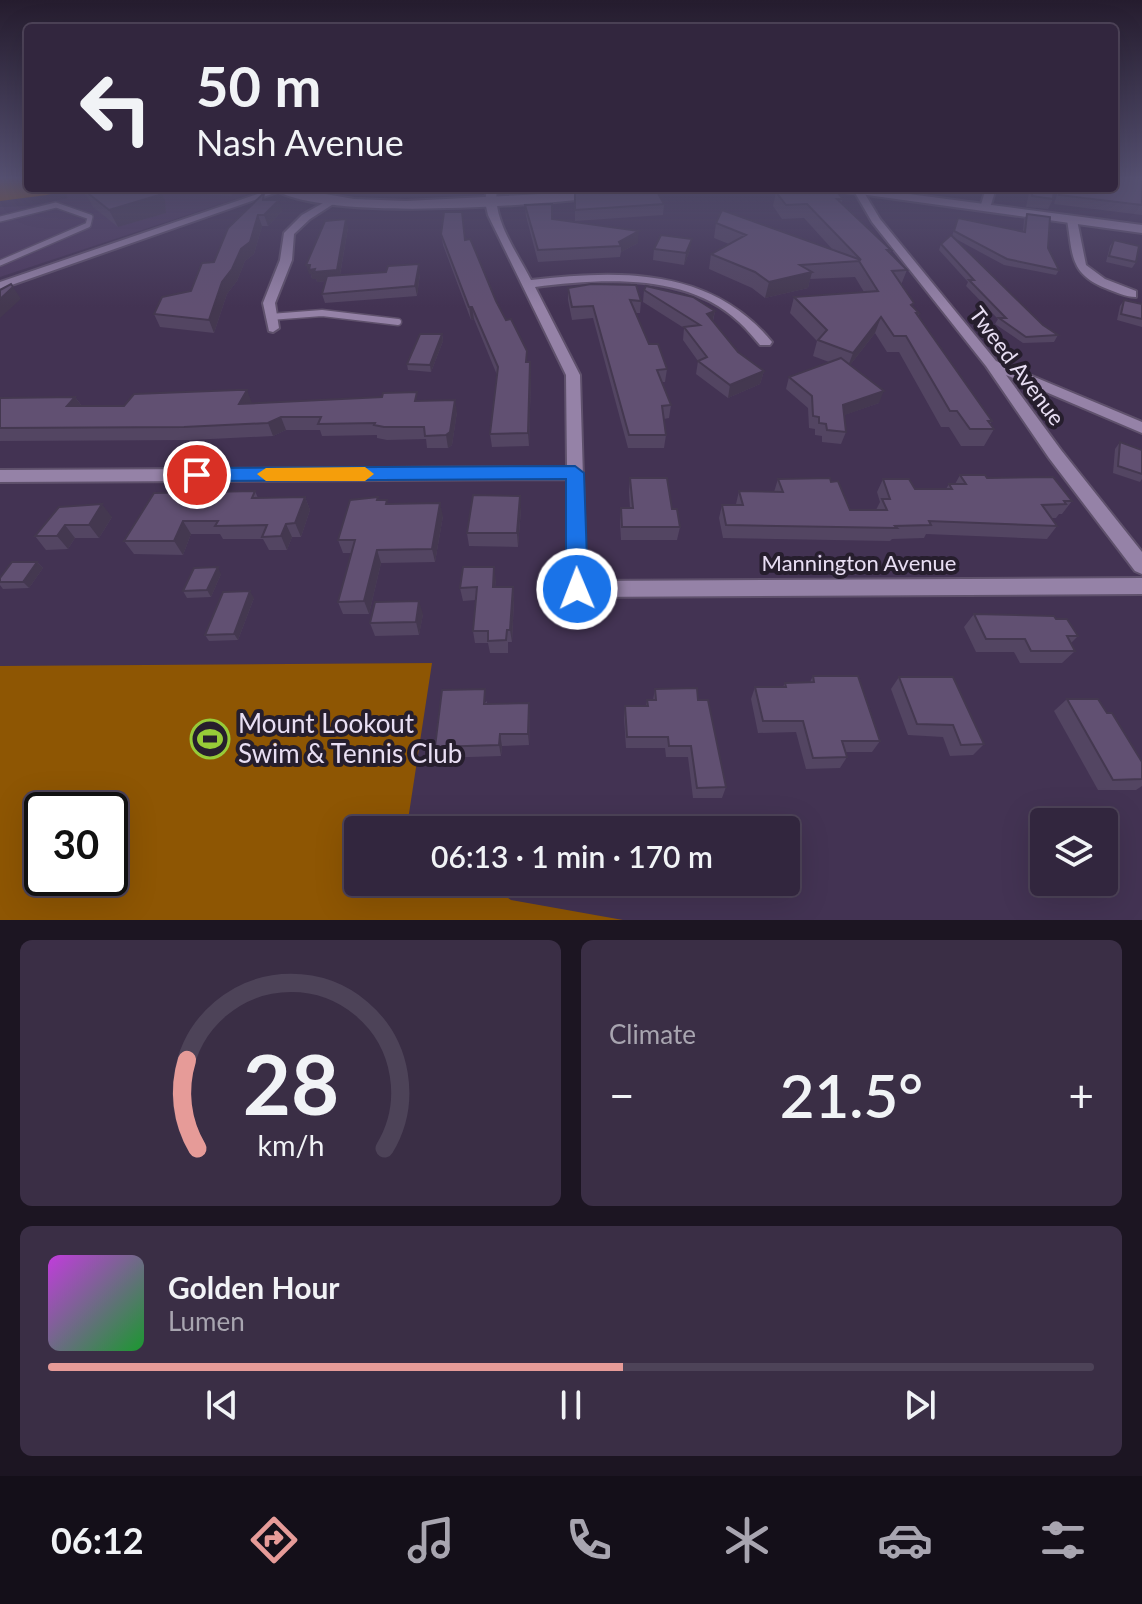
<!DOCTYPE html>
<html lang="en">
<head>
<meta charset="utf-8">
<style>
  body { margin:0; font-family:Lato,sans-serif; background:#3a2e45; color:#f1f3f6; height:100vh; display:flex; flex-direction:column; font-size:30px; white-space:nowrap }
  * { box-sizing:border-box; margin:0 }
  p { font-size:26px; color:#a8a5b0 }
  .icon { flex:none; width:44px; height:44px; fill:none; stroke:currentColor; stroke-width:2; stroke-linecap:round; stroke-linejoin:round }
  .map { position:relative; height:920px; overflow:hidden }
  .side { display:flex; flex-direction:column; gap:20px; padding:20px; background:#1c1522; flex:1 }
  .side>* { flex:none }
  .hud { position:absolute; left:24px; top:24px; width:1094px; height:168px; border-radius:8px; box-shadow:0 8px 32px #0002,0 0 0 2px #4d4358; background:#32263e; color:#f1f3f6; overflow:hidden }
  .fabs { position:absolute; left:1030px; top:808px; display:grid; gap:16px }
  .fabs a { display:grid; place-items:center; width:88px; height:88px; border-radius:8px; background:#32263e; box-shadow:0 8px 32px #0002,0 0 0 2px #4d4358; font-size:40px }
  .speed { position:absolute; left:24px; top:792px; display:flex; gap:16px; font-size:40px; font-weight:700; text-align:center }
  .speed>* { display:grid; place-content:center; width:104px; height:104px; border-radius:50%; background:#32263e; box-shadow:0 8px 32px #0002,0 0 0 2px #4d4358; line-height:1 }
  .speed .limit { border:4px solid #111; border-radius:12px; background:#fff; color:#111 }
  .pin { position:absolute; display:grid; place-items:center; width:68px; height:68px; color:#fff; margin:-34px; border:4px solid #fff; border-radius:50%; box-shadow:0 2px 8px #0007 }
  .me { position:absolute; width:88px; margin:-44px; rotate:359deg; stroke-linejoin:round; filter:drop-shadow(0 0 6px #0008) }
  .turn { display:flex; align-items:center; gap:28px; height:168px; padding:0 40px; font-size:36px }
  .turn .icon { width:104px; height:104px; stroke-width:2.5 }
  .turn b { display:block; font-size:56px; line-height:68px }
  .big { font-size:60px; font-weight:600; line-height:1.1 }
  .side .widget { flex:1; display:flex; flex-direction:column; justify-content:center; gap:12px; min-width:0; padding:0 28px; border-radius:12px; background:#3a2e45 }
  .side .dial { align-items:center; gap:0 }
  .dial svg { height:208px; overflow:visible; fill:none; stroke:#4d4358; stroke-width:7; stroke-linecap:round; text-anchor:middle }
  .dial text { fill:#f1f3f6; stroke:none }
  .song { display:flex; align-items:center; gap:24px }
  .cover { width:96px; height:96px; border-radius:12px; background:linear-gradient(135deg,hsl(290 70% 55%),hsl(130 70% 35%)) }
  .played { height:8px; border-radius:4px; background:linear-gradient(90deg,#e69b98 55%,#4d4358 55%) }
  .keys { display:flex; justify-content:space-around; direction:ltr }
  .heat { display:flex; justify-content:space-between; align-items:center; font-size:44px; direction:ltr }
  .side .tiles { flex:1; display:grid; gap:20px; grid-template-columns:1fr 1fr }
  .widget:last-child { grid-column:span 2 }
  .trip { position:absolute; left:344px; top:816px; width:456px; height:80px; border-radius:8px; background:#32263e; box-shadow:0 8px 32px #0002,0 0 0 2px #4d4358; font-weight:600; line-height:80px; text-align:center }
  .dock { display:flex; height:128px; justify-content:space-around; align-items:center; background:#140f19; color:#a8a5b0 }
  .dock .icon { width:56px; height:56px }
  .dock .current { color:#e69b98 }
  .dock b { font-size:36px; color:#f1f3f6 }
  .map>svg:first-child { display:block }
  .built { fill:#4d395f }
  .green { fill:#8e5603; fill-rule:evenodd }
  .lines { fill:none; stroke-linecap:round; stroke-linejoin:round }
  .lane-far1-casing { stroke:#5f516c; stroke-width:8 }
  .lane-casing { stroke:#5f516c; stroke-width:9 }
  .street-casing { stroke:#5f516c; stroke-width:4 }
  .secondary-casing { stroke:#5f516c; stroke-width:4 }
  .lane-far1 { stroke:#9582a7; stroke-width:5 }
  .lane { stroke:#9582a7; stroke-width:6 }
  .street { fill:#9582a7; fill-rule:evenodd }
  .secondary { fill:#9582a7; fill-rule:evenodd }
  .wall { fill:#534562 }
  .shaded-wall { fill:#443850 }
  .building { fill:#615072; stroke:#443850; stroke-width:2 }
  .route { fill:#1a73e8; stroke:#114b97; stroke-width:2 }
  .slow { fill:#f59e0b }
  .labels { text-anchor:middle; stroke-width:8; stroke-linejoin:round; paint-order:stroke }
  .street-label { font-size:22px; fill:#e8def3; stroke:#261e2d }
  .near-poi-label { font-size:26px; fill:#e8def3; stroke:#261e2d; text-anchor:start }
</style>
</head>
<body>
<div class="map">
<svg width="1142" height="920" viewBox="0 0 1142 920">
  <rect width="100%" height="100%" fill="#433353"/>
  <path class="built" d="M63,188H251L252,189L245,196L0,277V207L29,206L68,198Z"/>
  <g class="green">
    <path d="M0,178H28V188H73L47,195L0,201Z"/>
    <path d="M432,663L408,820L415,830H358V882H483L511,900L623,920H0V666ZM42,810H110V878H42Z"/>
  </g>
  <g class="lines">
    <defs>
      <path id="lane-far1" d="M0,219L56,205L90,217L88,225L0,263"/>
      <path id="lane" d="M270,317L322,313L398,322"/>
      <g id="street">
        <path d="M275,188L286,189L0,289V282Z"/>
        <path d="M487,188H497C492,220 517,252 531,280C619,270 711,267 772,342L770,345H760C753,337 747,329 739,322C686,272 601,279 535,287L580,375L586,581L1142,578V594L577,597L570,595L567,589V479L0,482V470L567,467L566,375L488,215L485,202Z"/>
        <path d="M986,188H996L990,208L985,211L980,208Z"/>
        <path d="M856,189H862L880,219L996,361L1142,422V433L1006,375L1061,450L1142,552V574L1135,571L1049,458L986,366L872,222L854,191Z"/>
        <path d="M330,199L338,201L310,219L294,234L292,260L275,303L279,328L273,332L269,331L263,303L280,260L284,233L302,215Z"/>
        <path d="M1072,217L1077,220L1086,265L1105,279L1136,291V297C1126,297 1115,292 1105,288C1069,273 1073,254 1067,220Z"/>
      </g>
      <g id="secondary">
        <path d="M272,188H291L354,199L406,201L660,188L654,191C582,202 327,226 272,188Z"/>
        <path d="M832,188H864L1142,225V233L838,191Z"/>
      </g>
    </defs>
    <use href="#lane-far1" class="lane-far1-casing"/>
    <use href="#lane" class="lane-casing"/>
    <use href="#street" class="street-casing"/>
    <use href="#secondary" class="secondary-casing"/>
    <use href="#lane-far1" class="lane-far1"/>
    <use href="#lane" class="lane"/>
    <use href="#street" class="street"/>
    <use href="#secondary" class="secondary"/>
  </g>
  <g class="wall">
    <path d="M1142,178V215L1054,204L1059,188H1114Z"/>
    <path d="M80,188H229L232,196L161,192L165,200L166,213L118,227L93,207L87,196L82,192Z"/>
    <path d="M364,188H473L472,190H422L414,194Z"/>
    <path d="M522,188H583L523,190Z"/>
    <path d="M1030,188H1054L1053,199L1048,209L1026,207Z"/>
    <path d="M642,190L664,204L663,215L575,221V192Z"/>
    <path d="M776,192L843,199L841,203L891,250L890,253L907,270L901,285L912,306L919,313L918,316L992,421L990,424L994,429L984,446H961L949,427H941L899,352H887L875,333L850,365L879,403L844,415L846,432L841,444L822,442V436L815,435V429L809,428L808,408L786,389L789,377L829,362L813,356L817,341L790,313L794,297L864,292L855,277L810,279L808,288L765,298L752,288L709,269L711,254L729,244L714,238L716,223L833,250L804,218L782,219L773,206Z"/>
    <path d="M266,200L282,211L268,226H262L254,254L245,261L237,281L227,294L214,333L160,327L154,314L191,291L214,262Z"/>
    <path d="M525,205L552,219L638,243L621,252L620,257L538,262L526,216Z"/>
    <path d="M1027,214L1048,248L1059,270L1056,275L1004,265L954,238L1043,325L1058,335L1054,342L1023,343L995,324L998,319L966,286L968,282L939,250L941,244L952,236L958,218L1023,231L1024,220Z"/>
    <path d="M348,228L340,275L420,274L417,296L325,303L322,294L326,281L317,282L316,279H312L311,274H309Z"/>
    <path d="M441,234L465,240L506,320L527,351V362H530L531,375L529,446L492,447L490,434L497,375L474,319L471,320L443,245Z"/>
    <path d="M1114,240L1136,262L1132,268L1106,262L1110,246Z"/>
    <path d="M654,249L690,250L684,265L653,260Z"/>
    <path d="M568,288L641,301L640,313H635L649,344L667,369L665,382H662L671,405L669,418L664,419L666,435L664,448H628L593,318L572,320L568,300Z"/>
    <path d="M644,290L715,311L713,321L738,352L764,371L760,384L728,398L696,374L698,361L683,340L684,328L643,302Z"/>
    <path d="M1124,300L1142,304V327L1117,320L1120,306Z"/>
    <path d="M442,334L443,341L431,372L408,370L407,364Z"/>
    <path d="M75,397L82,406L418,401L457,412L452,445L448,448H427L426,439L387,440L377,438V435L322,436L320,430H286L273,436L191,440L0,441V398Z"/>
    <path d="M1120,442L1142,450V479L1140,482L1113,473L1115,449Z"/>
    <path d="M960,475L987,478L1072,501L1062,514H1059L1056,518H1051L1057,526L1047,539L926,534L924,538L892,539L890,541L723,538L719,518L722,505L736,504L739,491L774,492L778,479L850,510H876L880,502L877,492L883,479L915,489H946L949,484H955Z"/>
    <path d="M630,478L672,509L680,527L677,540H621L620,522L621,508H630L629,492Z"/>
    <path d="M255,491L258,498L305,497L310,510L301,537H292L287,550H269L263,539H223L220,534H191L183,555L134,554L124,541Z"/>
    <path d="M378,497V500L388,504L443,516L435,562L381,563L369,614H343L338,602L351,553H343L338,540Z"/>
    <path d="M59,507L112,517L99,538H75L68,549L46,550L35,536Z"/>
    <path d="M521,509L518,547L469,546L467,533Z"/>
    <path d="M37,562L43,568L29,588L3,589L0,585V578Z"/>
    <path d="M221,574L211,597L187,598L183,591Z"/>
    <path d="M496,580L495,587H513L514,600L512,642H508V653H490L488,643H475L473,631L476,600L463,601L460,588Z"/>
    <path d="M254,598L238,640L209,641L205,635Z"/>
    <path d="M423,614L419,635L375,636L370,623Z"/>
    <path d="M974,614L1056,619L1078,636L1071,643L1075,651L1062,663H1020L1014,652H976L964,627Z"/>
    <path d="M813,676L880,741L872,752H846L847,757L840,768L806,769L796,732L758,733L751,699L755,687H783L785,683L810,682Z"/>
    <path d="M899,677L984,744L973,755L950,756L943,737L908,735L891,689Z"/>
    <path d="M655,689L698,700L726,787L722,798H693L688,757H666L665,748H626L624,718L625,706H646L647,700H653Z"/>
    <path d="M1067,699L1107,713L1142,762V786L1136,790H1098L1054,711Z"/>
    <path d="M487,701V703L530,714L529,745L502,746L501,756L439,758L435,747Z"/>
  </g>
  <g class="shaded-wall">
    <path d="M158,188H159L165,200L166,213L118,227L109,210Z"/>
    <path d="M413,188H422V190L414,194Z"/>
    <path d="M279,200L282,211L268,226L264,215Z"/>
    <path d="M258,215L262,226L254,254L245,261L237,281L227,294L214,333L209,320L222,282L241,249Z"/>
    <path d="M346,219L348,228L339,280L317,282L316,279H312L311,274H309L306,265H310L315,269Z"/>
    <path d="M639,231L638,243L621,252V246L619,242Z"/>
    <path d="M692,239L690,250L684,265L686,253Z"/>
    <path d="M419,264L420,274L417,296L415,286Z"/>
    <path d="M812,272L808,288L765,298L769,282Z"/>
    <path d="M13,287L21,299L0,318V299Z"/>
    <path d="M469,307H472L474,319L471,320Z"/>
    <path d="M715,311L712,323L707,314Z"/>
    <path d="M881,317L875,333L847,369L853,353Z"/>
    <path d="M442,334L443,341L431,372L430,365Z"/>
    <path d="M530,362L531,375L529,446L528,433Z"/>
    <path d="M764,371L760,384L728,398L730,385Z"/>
    <path d="M247,390L252,403L239,404Z"/>
    <path d="M884,391L879,403L839,417L843,405Z"/>
    <path d="M75,397L84,409L67,406Z"/>
    <path d="M455,400L457,412L452,445L448,448L446,435Z"/>
    <path d="M281,417L286,430L273,436L268,423Z"/>
    <path d="M520,496L521,509L518,547L517,533Z"/>
    <path d="M305,497L310,510L301,537L295,523Z"/>
    <path d="M440,503L443,516L435,562L432,549Z"/>
    <path d="M102,504L112,517L99,538L89,525Z"/>
    <path d="M183,521L191,534L183,555L174,541Z"/>
    <path d="M286,524L292,537L287,550L281,536Z"/>
    <path d="M65,525L75,538L68,549L57,536Z"/>
    <path d="M377,550L381,563L369,614L364,601Z"/>
    <path d="M37,562L43,568L29,588L23,582Z"/>
    <path d="M218,567L221,574L211,597L207,590Z"/>
    <path d="M494,567L496,580L494,600L493,587Z"/>
    <path d="M513,587L514,600L512,642L510,630Z"/>
    <path d="M250,591L254,598L238,640L234,634Z"/>
    <path d="M419,601L423,614L419,635L416,622Z"/>
    <path d="M529,703L530,714L529,745L528,734Z"/>
    <path d="M500,734L502,746L501,756L499,745Z"/>
  </g>
  <g class="building">
    <path d="M1114,178H1142V205L1059,195L1061,188H1114Z"/>
    <path d="M90,188H158L159,195L109,210L84,190Z"/>
    <path d="M616,188H641L642,190H656L664,204L575,210V192Z"/>
    <path d="M783,188H834L843,199H837L891,250H887L907,270L892,271L914,303L911,305L919,313H916L992,421H988L994,429H970L957,411H950L906,336H894L881,317L853,353L818,340L827,330L794,297L878,291L859,261L800,265L812,272L769,282L755,272L711,254L746,235L716,223L722,210L861,260L807,204L786,205L776,192Z"/>
    <path d="M1033,188H1054L1053,199L1032,196Z"/>
    <path d="M264,193L263,200H279L264,215H258L250,242L241,249L232,269L222,282L209,320L154,314L162,297L191,291L202,263L214,262L228,228Z"/>
    <path d="M552,204V219L639,231L619,242L621,246L538,250L525,205Z"/>
    <path d="M444,212H462L465,240L470,239L472,243L496,301L506,320L511,319L527,351L526,362H530L528,433L490,434L498,367L472,307H469L441,234Z"/>
    <path d="M1027,214L1050,217L1048,248L1059,270L1007,259L954,231L958,218L1025,232Z"/>
    <path d="M346,219L337,270L314,272L315,269L309,270L310,265H306L325,221Z"/>
    <path d="M661,235L692,239L686,253L654,249Z"/>
    <path d="M951,235L1043,325L1058,335L1026,337L999,318H1006L969,280H974L941,244Z"/>
    <path d="M1114,240L1139,246L1136,262L1109,256Z"/>
    <path d="M419,264L415,286L322,294L327,276L386,272L388,266Z"/>
    <path d="M11,284L13,287L0,299V290Z"/>
    <path d="M591,284L636,285L641,301L630,300L649,344H658L667,369L657,370L671,405L662,406L666,435H629L593,306L572,307L568,288Z"/>
    <path d="M646,286L693,297L715,311L707,314L738,352L764,371L730,385L698,361L707,357L684,327L700,325L644,290Z"/>
    <path d="M1124,300L1142,304V319L1121,314Z"/>
    <path d="M420,334H442L430,365L407,364Z"/>
    <path d="M841,358L884,391L843,405L846,432L827,430L826,424L819,423V417L813,416L812,396L789,377Z"/>
    <path d="M237,390H247L239,404L382,397L383,393L417,392L415,401L455,400L450,432L446,435L425,436L424,427H384L374,425L375,423L318,424L321,417H281L268,423L184,427L0,428V398L75,397L67,406H124L134,394Z"/>
    <path d="M1120,442L1142,450V474L1118,466Z"/>
    <path d="M960,475H985L987,478L1053,477L1072,501H1064L1066,504L1042,505L1057,526L929,521L931,525L895,526L897,528L726,525L722,505H743L739,491L783,492L778,479L830,478L831,482L838,481L850,510H887L882,499H890L883,479H909L915,489H952L949,484H966Z"/>
    <path d="M630,478H667L672,509H677L680,527H622L621,508H633Z"/>
    <path d="M255,491L252,498L305,497L295,523L286,524L281,536L262,537L267,525L215,526L218,521H183L174,541H124L154,493Z"/>
    <path d="M473,495L520,496L517,533H467Z"/>
    <path d="M378,497L377,500H387L386,504L440,503L432,549L377,550L364,601L338,602L355,540H338L350,500Z"/>
    <path d="M102,504L89,525H65L57,536H35L59,507Z"/>
    <path d="M12,562H37L23,582H0V578Z"/>
    <path d="M218,567L207,590L183,591L194,568Z"/>
    <path d="M463,567H494L493,587H513L510,630H507L506,640L488,641V631H473L477,587L460,588Z"/>
    <path d="M250,591L234,634L205,635L223,592Z"/>
    <path d="M419,601L416,622L370,623L375,602Z"/>
    <path d="M974,614L1054,616L1056,619H1067L1078,636H1067L1075,651H1031L1025,639H986Z"/>
    <path d="M813,676H858L880,741H842L847,757L813,758L803,721H763L755,687H786L785,683L814,682Z"/>
    <path d="M899,677H953L984,744L961,745L953,725L917,724Z"/>
    <path d="M697,688L698,700H708L726,787L697,788L691,746H669L668,737H627L625,706H648L647,700H656L655,689Z"/>
    <path d="M485,689L484,704L529,703L528,734H500L499,745L435,747L442,690Z"/>
    <path d="M1067,699H1098L1107,713H1112L1142,762V779L1113,780Z"/>
  </g>
  <linearGradient id="sky" x2="0" y2="1"><stop stop-color="#251c2e"/><stop offset="0.58" stop-color="#555071"/><stop offset="1" stop-color="#555071" stop-opacity="0"/></linearGradient>
  <rect width="1142" height="307" fill="url(#sky)"/>
  <path class="route" d="M575,466L584,473L588,589L584,595L577,598L569,595L566,589V479L197,481L188,475L197,468Z"/>
  <path class="slow" d="M365,467L374,474L365,481H266L257,474L266,468Z"/>
  <defs>
    <symbol id="stadium-ring" viewBox="-11 -11 22 22"><circle r="9.5" fill="#261e2d" stroke="#97cb38" stroke-width="1.5"/><path d="M0-5a6.5 5 0 1 0 0 10a6.5 5 0 1 0 0-10ZM-3.5-1.8h7v3.6h-7Z" fill="#97cb38"/></symbol>
  </defs>
  <g fill-rule="evenodd">
    <use href="#stadium-ring" x="188" y="717" width="44" height="44"/>
  </g>
  <g class="labels">
    <g class="street-label">
      <text transform="translate(1017 366) rotate(53)" y="8">Tweed Avenue</text>
      <text x="859" y="571">Mannington Avenue</text>
    </g>
    <g class="near-poi-label">
      <text x="238" y="733">Mount Lookout<tspan x="238" dy="30">Swim &amp; Tennis Club</tspan></text>
    </g>
  </g>
</svg>
<div class="fabs">
<a><svg class="icon" aria-label="layers" viewBox="0 0 24 24"><path d="M12 4l9 5-9 5-9-5zM3 14l9 5 9-5"/></svg></a>
</div>
<div class="speed"><div class="limit">30</div></div>
<div class="pin" style="left:197px;top:475px;background:#d93025"><svg class="icon" aria-label="arrive" viewBox="0 0 24 24"><path d="M6 21V4h12l-3 4 3 4H6"/></svg></div>
<svg class="me" style="left:577px;top:589px" viewBox="-20 -20 40 40"><circle r="17" fill="#1a73e8" stroke="#fff" stroke-width="3"/><path d="M0-11L8 9 0 5-8 9z" fill="#fff"/></svg>
<div class="trip">06:13 · 1 min · 170 m</div>
<div class="hud">
<div class="turn"><svg class="icon" aria-label="left" viewBox="0 0 24 24"><path d="M17 20v-9H6M10 6l-5 5 5 5"/></svg><div><b>50 m</b>Nash Avenue</div></div>
</div>
</div>
<section class="side">
<div class="tiles">
<div class="widget dial"><svg viewBox="0 0 100 80">
<path d="M14 69A42 42 0 1 1 86 69"/>
<path d="M14 69A42 42 0 0 1 10 35" stroke="#e69b98"/>
<text x="50" y="56" font-size="32" font-weight="700">28</text>
<text x="50" y="72" font-size="11">km/h</text>
</svg></div>
<div class="widget"><p>Climate</p>
<div class="heat"><a>−</a><b class="big">21.5°</b><a>+</a></div>
</div>
<div class="widget">
<div class="song"><i class="cover"></i><div><b>Golden Hour</b><p>Lumen</p></div></div>
<div class="played"></div>
<div class="keys"><svg class="icon" aria-label="previous" viewBox="0 0 24 24"><path d="M18 5L8 12l10 7zM5 5v14"/></svg><svg class="icon" aria-label="pause" viewBox="0 0 24 24"><path d="M8 5v14M16 5v14"/></svg><svg class="icon" aria-label="next" viewBox="0 0 24 24"><path d="M6 5l10 7-10 7zM19 5v14"/></svg></div>
</div>
</div>
</section>
<nav class="dock">
<b>06:12</b>
<svg class="icon current" aria-label="directions" viewBox="0 0 24 24"><path d="M12 3l9 9-9 9-9-9zM9 14v-3h6M13 9l2 2-2 2"/></svg>
<svg class="icon" aria-label="music" viewBox="0 0 24 24"><path d="M9 18V5l10-2v13"/><circle cx="6" cy="18" r="3"/><circle cx="16" cy="16" r="3"/></svg>
<svg class="icon" aria-label="phone" viewBox="0 0 24 24"><path d="M5 4h4l2 5-3 2q2 4 5 5l2-3 5 2v4C11 20 4 13 5 4z"/></svg>
<svg class="icon" aria-label="climate" viewBox="0 0 24 24"><path d="M12 3v18M4 7l16 10M4 17L20 7"/></svg>
<svg class="icon" aria-label="car" viewBox="0 0 24 24"><path d="M5 17H2v-5l4-1 3-4h7l3 4 3 1v5h-3M9 17h6M6 11h13"/><circle cx="7" cy="17" r="2"/><circle cx="17" cy="17" r="2"/></svg>
<svg class="icon" aria-label="filters" viewBox="0 0 24 24"><path d="M4 7h16M4 17h16"/><circle cx="9" cy="7" r="2"/><circle cx="15" cy="17" r="2"/></svg>
</nav>
</body>
</html>
